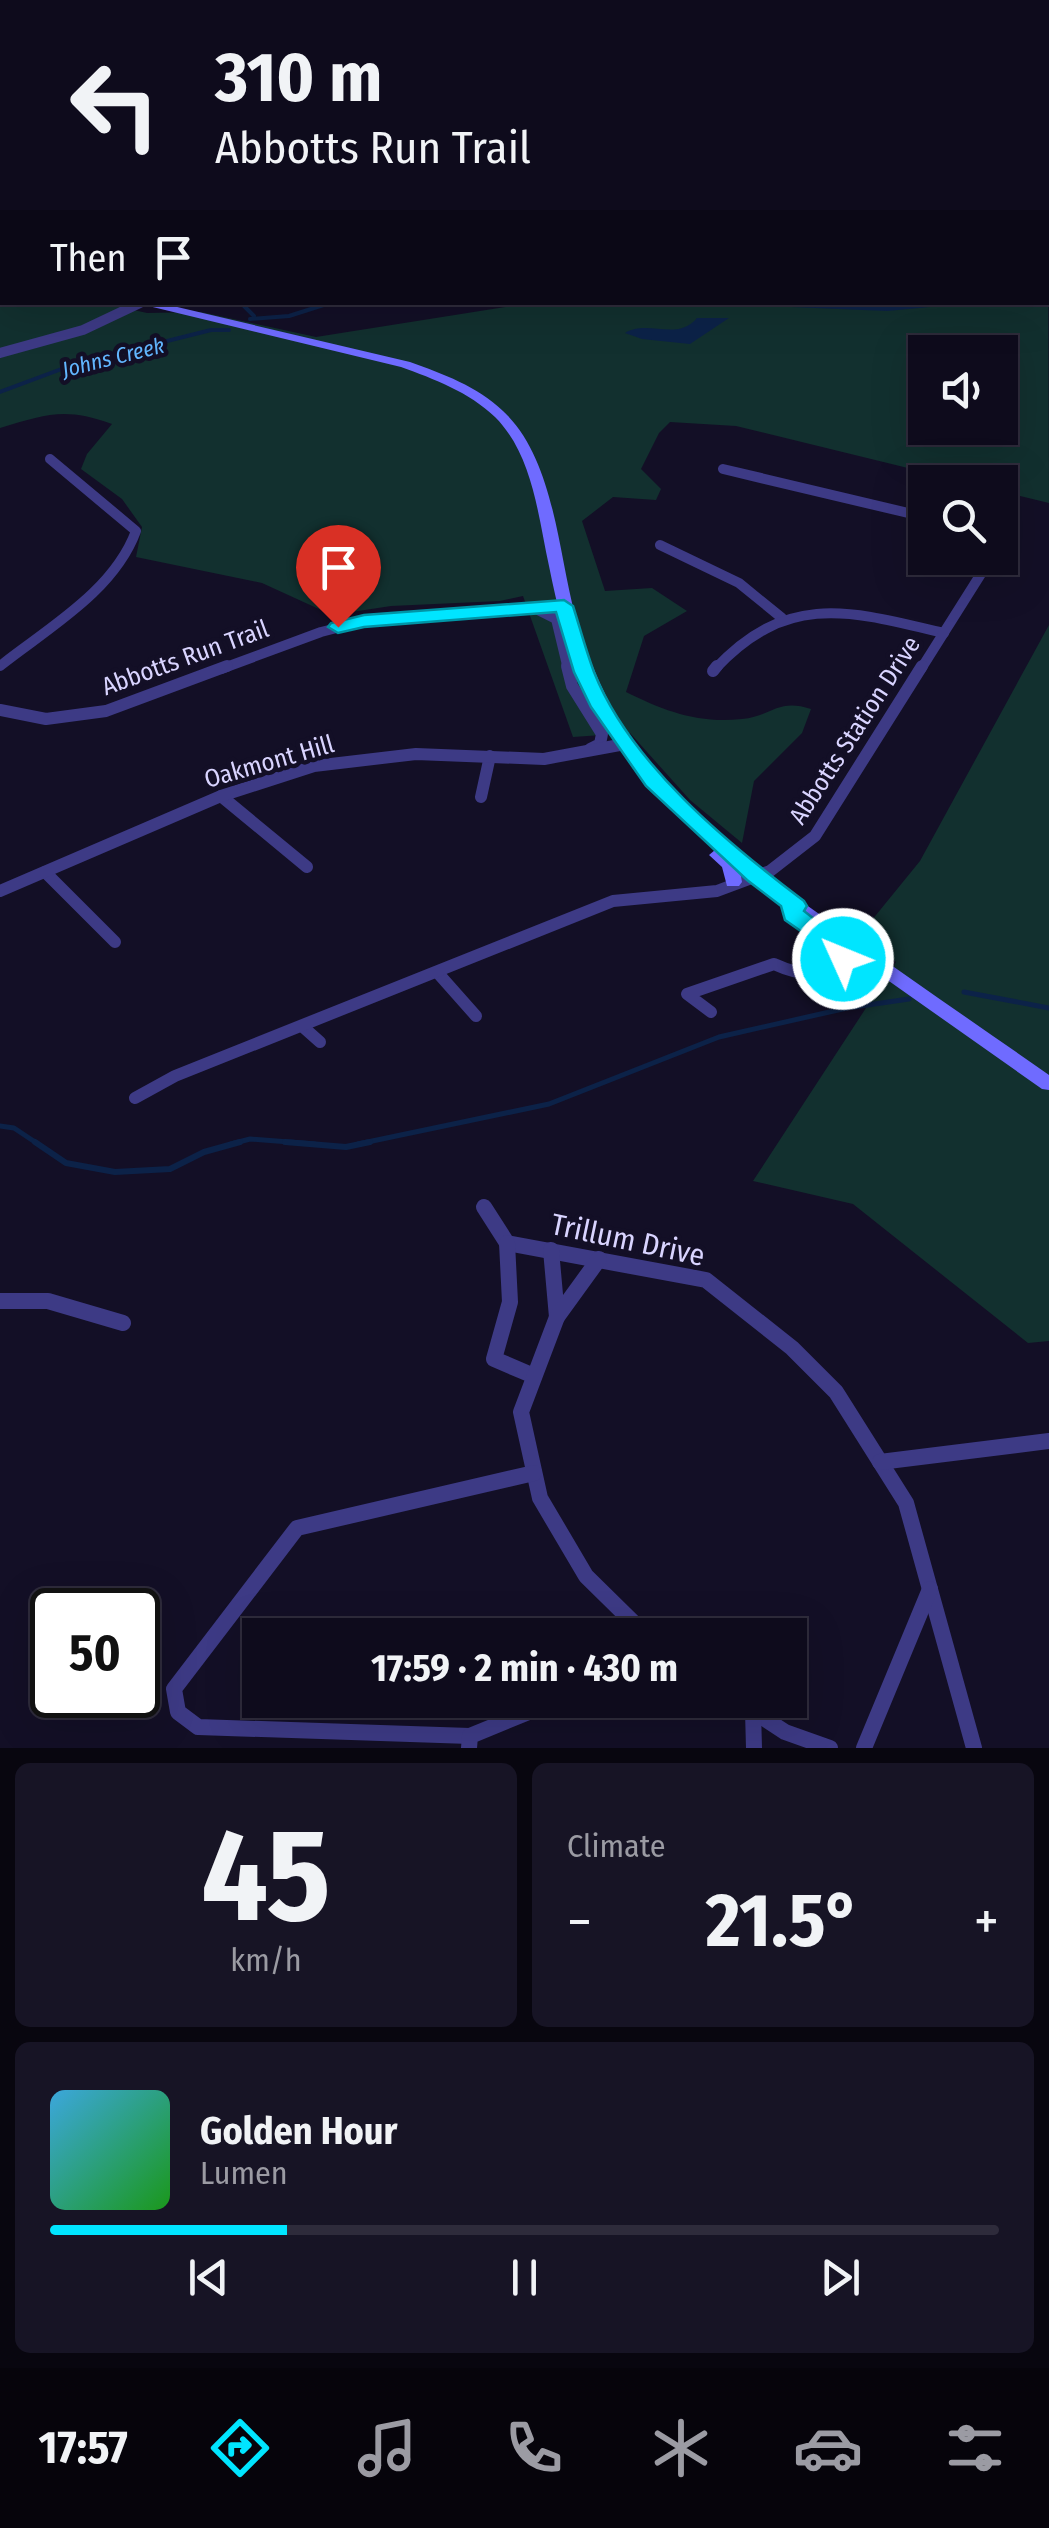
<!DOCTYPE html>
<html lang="en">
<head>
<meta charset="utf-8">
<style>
  body { margin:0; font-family:"Fira Sans Condensed",sans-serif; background:#171425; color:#f1f3f6; height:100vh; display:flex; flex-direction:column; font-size:38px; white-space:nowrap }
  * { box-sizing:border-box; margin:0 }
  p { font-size:32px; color:#9b9ba3 }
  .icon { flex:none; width:55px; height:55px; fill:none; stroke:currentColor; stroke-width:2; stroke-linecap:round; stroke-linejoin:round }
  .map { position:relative; height:1748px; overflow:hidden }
  .drawer { display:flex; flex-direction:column; gap:15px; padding:15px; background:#08060f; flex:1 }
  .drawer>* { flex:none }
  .guide { position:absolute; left:0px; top:0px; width:1050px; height:305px; box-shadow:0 10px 40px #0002,0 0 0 2px #2e2b3b; background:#0e0b1c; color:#f1f3f6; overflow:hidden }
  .fabs { position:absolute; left:908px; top:335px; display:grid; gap:20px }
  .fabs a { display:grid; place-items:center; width:110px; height:110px; border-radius:0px; background:#0e0b1c; box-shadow:0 10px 40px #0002,0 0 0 2px #2e2b3b; font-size:50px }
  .speed { position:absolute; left:30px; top:1588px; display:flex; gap:20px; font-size:50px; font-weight:700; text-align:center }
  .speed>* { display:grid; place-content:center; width:130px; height:130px; border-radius:50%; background:#0e0b1c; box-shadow:0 10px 40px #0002,0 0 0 2px #2e2b3b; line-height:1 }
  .speed .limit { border:5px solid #111; border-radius:15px; background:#fff; color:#111 }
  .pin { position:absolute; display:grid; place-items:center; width:85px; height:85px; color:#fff; margin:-102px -42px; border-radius:50% 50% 50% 0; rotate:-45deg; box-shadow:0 0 10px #0007 }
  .pin .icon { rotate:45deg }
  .me { position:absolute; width:110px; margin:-55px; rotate:314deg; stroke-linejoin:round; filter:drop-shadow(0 0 8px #0008) }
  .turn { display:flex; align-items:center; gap:35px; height:210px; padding:0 50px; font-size:45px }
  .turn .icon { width:130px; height:130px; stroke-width:2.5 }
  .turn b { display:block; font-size:70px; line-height:85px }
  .then { display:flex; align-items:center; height:95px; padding:0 50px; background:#0003; gap:20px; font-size:38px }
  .big { font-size:75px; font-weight:700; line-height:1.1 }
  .drawer .card { flex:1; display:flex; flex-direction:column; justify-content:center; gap:15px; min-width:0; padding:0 35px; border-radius:15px; background:#171425 }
  .drawer .dial { align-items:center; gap:0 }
  .dial b { font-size:130px; line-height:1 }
  .song { display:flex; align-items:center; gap:30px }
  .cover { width:120px; height:120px; border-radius:15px; background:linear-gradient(135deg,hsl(200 70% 55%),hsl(120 70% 35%)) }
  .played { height:10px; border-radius:5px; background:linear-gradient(90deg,#00e5ff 25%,#2e2b3b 25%) }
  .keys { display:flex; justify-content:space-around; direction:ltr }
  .heat { display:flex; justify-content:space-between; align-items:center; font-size:55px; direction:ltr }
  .drawer .tiles { flex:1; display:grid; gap:15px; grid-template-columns:1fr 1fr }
  .card:last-child { grid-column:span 2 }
  .trip { position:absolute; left:242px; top:1618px; width:565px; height:100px; border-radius:0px; background:#0e0b1c; box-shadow:0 10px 40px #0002,0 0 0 2px #2e2b3b; font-weight:700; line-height:100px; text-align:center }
  .tabs { display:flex; height:160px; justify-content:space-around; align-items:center; background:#06040b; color:#9b9ba3 }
  .tabs .icon { width:70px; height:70px }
  .tabs .selected { color:#00e5ff }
  .tabs b { font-size:45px; color:#f1f3f6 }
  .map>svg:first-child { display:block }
  .green { fill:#12302f; fill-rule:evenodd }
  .water { fill:#0c2248 }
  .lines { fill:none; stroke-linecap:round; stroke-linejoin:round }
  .stream-far3 { stroke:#0c2248; stroke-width:2.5 }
  .stream-far2 { stroke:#0c2248; stroke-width:4 }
  .stream-far1 { stroke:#0c2248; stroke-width:5 }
  .stream { stroke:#0c2248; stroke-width:6 }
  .street-far3 { stroke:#3d3a85; stroke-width:8 }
  .street-far2 { stroke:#3d3a85; stroke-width:10 }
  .street-far1 { stroke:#3d3a85; stroke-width:12 }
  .street { stroke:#3d3a85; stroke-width:16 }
  .secondary { fill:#6f6bff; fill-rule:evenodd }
  .route { fill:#00e5ff; stroke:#0095a6; stroke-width:2.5 }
  .labels { text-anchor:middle; stroke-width:9; stroke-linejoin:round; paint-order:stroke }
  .far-water-label { font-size:22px; font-style:italic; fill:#62b6ff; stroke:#130f26 }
  .street-label { font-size:25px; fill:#d9d4ff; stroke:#130f26 }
  .near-street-label { font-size:30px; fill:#d9d4ff; stroke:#130f26 }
</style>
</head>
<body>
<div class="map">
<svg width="1049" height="1748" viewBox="0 0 1049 1748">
  <rect width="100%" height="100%" fill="#130f26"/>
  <g class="green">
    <path d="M1048,215L1049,503L1000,491V482H965L736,426L670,422L659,433L641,469L661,489L656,500L613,497L582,521L605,591L652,588L687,611L644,636L626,692C664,711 699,724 742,719C772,716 778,698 811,709L802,733L754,781L742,843L690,800L630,733L573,737L523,596L500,601L391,606L332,615L262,583L136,557L142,527L122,499L81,469L87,454L112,424C65,407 47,414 0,428V277L2,302L102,303L147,313L201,312L316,337L530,303L1048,302ZM925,352H1000V428H925Z"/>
    <path d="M1049,625V1341L1028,1343L853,1204L753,1181L896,962L863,931L920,861Z"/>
  </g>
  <path class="water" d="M697,318H729L690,344L642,339L625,333C648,319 677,342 697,318Z"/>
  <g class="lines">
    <path class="stream-far3" d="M221,2L230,0"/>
    <g class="stream-far2">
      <path d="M240,302L254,316"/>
      <path d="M717,302L887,309L961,302"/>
      <path d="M250,319L289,316L333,302"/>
      <path d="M0,392L75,364L211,330H229"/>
    </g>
    <g class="stream-far1">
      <path d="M964,992L1049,1008"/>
      <path d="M0,1126L14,1128L38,1144"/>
      <path d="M231,1144L250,1139L315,1144"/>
      <path d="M358,1144L549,1104L719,1037L847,1008L909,999"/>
    </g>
    <g class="stream">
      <path d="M35,1142L66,1163L115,1172L170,1169L204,1152L240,1142"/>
      <path d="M285,1142L346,1147L370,1142"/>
    </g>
    <g class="street-far3">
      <path d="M11,0L25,2"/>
      <path d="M564,0L573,2"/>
      <path d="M45,2L49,0"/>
      <path d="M315,2L320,0"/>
      <path d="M417,2L441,0"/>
      <path d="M694,2L725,0"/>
    </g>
    <g class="street-far2">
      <path d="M0,353L83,330L140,303"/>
      <path d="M723,469L925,517"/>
      <path d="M1000,537L1012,534"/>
      <path d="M660,545L739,583L782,618"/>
      <path d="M536,609L556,619L568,669"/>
      <path d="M0,666C48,628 114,591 136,531L50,459"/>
      <path d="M221,669L321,632L364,621L563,606"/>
      <path d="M715,669C788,591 851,611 944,633"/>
      <path d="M921,669L991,558"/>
    </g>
    <g class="street-far1">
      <path d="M567,666L572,686L602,734L600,744L590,749"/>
      <path d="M713,671L717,666"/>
      <path d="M0,710L46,719L106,711L227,666"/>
      <path d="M221,796L307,867"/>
      <path d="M481,797L490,756"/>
      <path d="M45,872L115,942"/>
      <path d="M0,891L221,796L314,766L416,754L544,759L625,744"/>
      <path d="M437,972L476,1016"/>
      <path d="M711,1012L687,994L774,964C811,981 831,975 866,956"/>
      <path d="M302,1026L320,1042"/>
      <path d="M135,1098L175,1076L613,901L717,891L770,871L815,836L922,666"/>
    </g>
    <g class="street">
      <path d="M484,1207L507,1243L706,1280L792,1348L836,1392L906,1503L974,1748"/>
      <path d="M507,1243L510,1302L494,1359L534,1376"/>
      <path d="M551,1250L557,1317"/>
      <path d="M599,1259L557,1317L521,1412L540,1498L586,1576L646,1635"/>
      <path d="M0,1301H48L123,1323"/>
      <path d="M880,1462L1049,1441"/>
      <path d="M736,1700L785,1732L830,1748"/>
      <path d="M753,1711L754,1748"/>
      <path d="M470,1736L198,1727L178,1712L174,1689L297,1528L534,1473"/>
      <path d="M469,1748L470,1736L558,1700"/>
      <path d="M864,1748L930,1589"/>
    </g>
    <g class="secondary">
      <path d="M0,267L2,268V276L0,275Z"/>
      <path d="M132,302H156L410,362C443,374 477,386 503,411C554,458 558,551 575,615C588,659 605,701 631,739C687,823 775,883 856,940C920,986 985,1030 1049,1075V1090L1042,1089L852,955V959L836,980H822L820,976L834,958V955L820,940L825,935L740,871L742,882L739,886H727L722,867L709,855L715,850C662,803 613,749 583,684C567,646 557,606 549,566C538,516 533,455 495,417C469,392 434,379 401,367Z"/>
    </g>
  </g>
  <path class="route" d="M564,600L573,606C580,628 586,651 594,672C630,763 727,843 804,901L807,906L804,911L851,948L855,959L852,964H835L819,944L785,920L781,906L747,880L646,786L591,707L574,672L556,612L364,627L338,633L328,627L331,623L364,615Z"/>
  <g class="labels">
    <g class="far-water-label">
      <text transform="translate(113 357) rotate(-14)" y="8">Johns Creek</text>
    </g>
    <g class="street-label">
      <text transform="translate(185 657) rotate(-20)" y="9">Abbotts Run Trail</text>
      <text transform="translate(854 730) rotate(-57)" y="9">Abbotts Station Drive</text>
      <text transform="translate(269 761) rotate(-16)" y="9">Oakmont Hill</text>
    </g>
    <g class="near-street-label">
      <text transform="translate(628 1240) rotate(12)" y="10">Trillum Drive</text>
    </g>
  </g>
</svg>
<div class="fabs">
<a><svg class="icon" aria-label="sound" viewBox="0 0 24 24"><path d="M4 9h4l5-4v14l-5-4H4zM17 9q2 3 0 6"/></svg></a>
<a><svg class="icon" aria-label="search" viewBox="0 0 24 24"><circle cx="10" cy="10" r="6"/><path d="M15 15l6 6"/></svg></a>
</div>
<div class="speed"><div class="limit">50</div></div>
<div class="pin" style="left:338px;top:627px;background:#d93025"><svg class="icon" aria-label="arrive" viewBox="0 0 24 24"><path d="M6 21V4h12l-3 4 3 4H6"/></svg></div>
<svg class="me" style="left:843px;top:959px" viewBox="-20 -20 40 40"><circle r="17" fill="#00e5ff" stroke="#fff" stroke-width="3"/><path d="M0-11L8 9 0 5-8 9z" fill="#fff"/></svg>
<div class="trip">17:59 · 2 min · 430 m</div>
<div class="guide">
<div class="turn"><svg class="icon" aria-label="left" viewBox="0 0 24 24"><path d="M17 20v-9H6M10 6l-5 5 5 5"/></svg><div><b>310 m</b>Abbotts Run Trail</div></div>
<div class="then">Then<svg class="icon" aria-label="arrive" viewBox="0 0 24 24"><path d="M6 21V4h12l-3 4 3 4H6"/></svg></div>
</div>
</div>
<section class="drawer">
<div class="tiles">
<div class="card dial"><b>45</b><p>km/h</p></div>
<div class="card"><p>Climate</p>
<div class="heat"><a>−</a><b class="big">21.5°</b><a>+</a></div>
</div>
<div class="card">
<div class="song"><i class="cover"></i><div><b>Golden Hour</b><p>Lumen</p></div></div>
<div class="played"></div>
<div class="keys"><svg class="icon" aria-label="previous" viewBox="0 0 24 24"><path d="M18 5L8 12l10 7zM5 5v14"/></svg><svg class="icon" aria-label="pause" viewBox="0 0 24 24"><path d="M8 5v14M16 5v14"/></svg><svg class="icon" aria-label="next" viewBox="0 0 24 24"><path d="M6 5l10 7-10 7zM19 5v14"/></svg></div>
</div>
</div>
</section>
<nav class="tabs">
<b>17:57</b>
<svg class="icon selected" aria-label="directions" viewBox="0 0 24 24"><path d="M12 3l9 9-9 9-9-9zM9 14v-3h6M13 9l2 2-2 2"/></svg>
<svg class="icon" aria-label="music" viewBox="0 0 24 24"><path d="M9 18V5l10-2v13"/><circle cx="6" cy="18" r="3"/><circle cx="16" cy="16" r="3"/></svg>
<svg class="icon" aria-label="phone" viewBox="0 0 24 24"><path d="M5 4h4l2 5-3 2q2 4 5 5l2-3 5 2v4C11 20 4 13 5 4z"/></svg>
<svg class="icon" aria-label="climate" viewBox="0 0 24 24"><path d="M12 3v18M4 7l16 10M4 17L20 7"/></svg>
<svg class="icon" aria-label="car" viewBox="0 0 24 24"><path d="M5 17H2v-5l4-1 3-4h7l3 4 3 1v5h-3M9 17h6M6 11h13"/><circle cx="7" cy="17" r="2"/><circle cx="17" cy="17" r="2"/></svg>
<svg class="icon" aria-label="filters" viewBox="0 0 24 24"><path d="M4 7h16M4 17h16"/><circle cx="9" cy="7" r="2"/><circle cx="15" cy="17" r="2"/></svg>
</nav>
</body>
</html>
